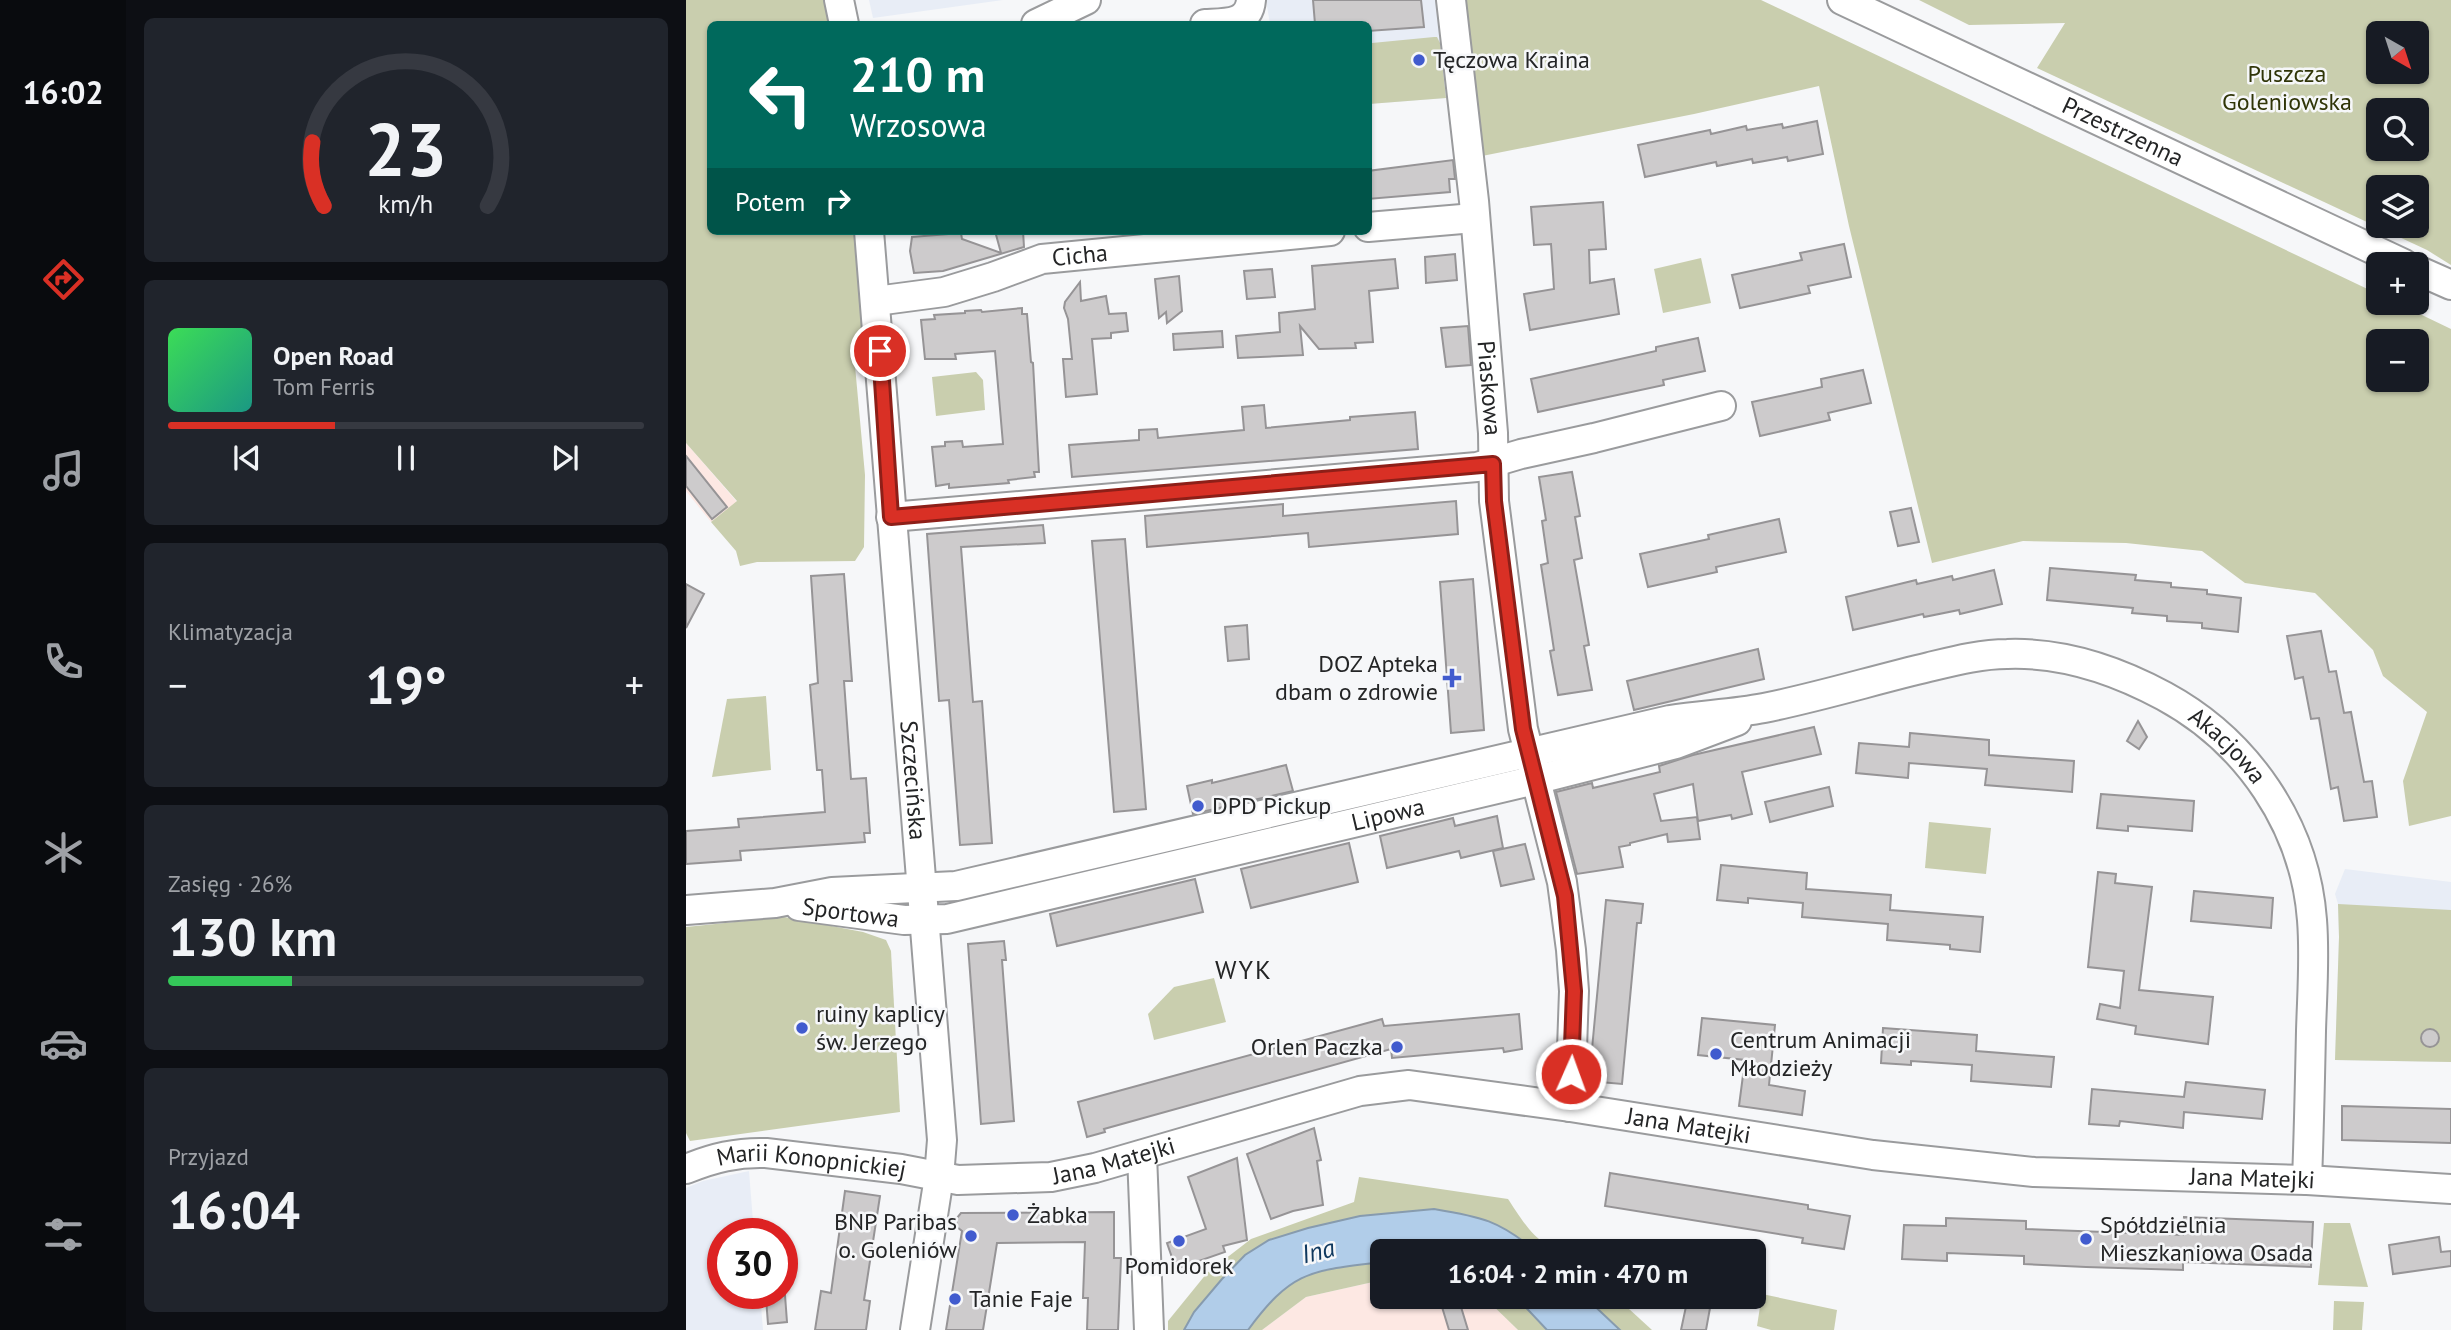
<!DOCTYPE html>
<html lang="pl">
<head>
<meta charset="utf-8">
<style>
  body { margin:0; font-family:"PT Sans",sans-serif; background:#20242c; color:#f1f3f6; height:100vh; display:flex; flex-direction:column; font-size:26px; white-space:nowrap }
  * { box-sizing:border-box; margin:0 }
  p { font-size:23px; color:#9ea1a6 }
  .icon { flex:none; width:38px; height:38px; fill:none; stroke:currentColor; stroke-width:2; stroke-linecap:round; stroke-linejoin:round }
  .map { position:relative; flex:1; overflow:hidden }
  .details { display:flex; flex-direction:column; gap:18px; padding:18px; background:#0d0f14; width:560px }
  .details>* { flex:none }
  .banner { position:absolute; left:21px; top:21px; width:665px; height:214px; border-radius:10px; box-shadow:0 2px 5px #0004; background:#00695c; color:#fff; overflow:hidden }
  .needle { width:46px; rotate:141deg }
  .controls { position:absolute; left:1680px; top:21px; display:grid; gap:14px }
  .controls a { display:grid; place-items:center; width:63px; height:63px; border-radius:10px; background:#171b24; box-shadow:0 2px 5px #0004; font-size:35px }
  .speed { position:absolute; left:21px; top:1218px; display:flex; gap:14px; font-size:35px; font-weight:700; text-align:center }
  .speed>* { display:grid; place-content:center; width:91px; height:91px; border-radius:50%; background:#171b24; box-shadow:0 2px 5px #0004; line-height:1 }
  .speed .limit { border:10px solid #d22; background:#fff; color:#111 }
  .pin { position:absolute; display:grid; place-items:center; width:60px; height:60px; color:#fff; margin:-30px; border:4px solid #fff; border-radius:50%; box-shadow:0 2px 7px #0007 }
  .me { position:absolute; width:77px; margin:-38px; rotate:2deg; stroke-linejoin:round; filter:drop-shadow(0 0 5px #0008) }
  .turn { display:flex; align-items:center; gap:24px; height:147px; padding:0 28px; font-size:32px }
  .turn .icon { width:91px; height:91px; stroke-width:2.5 }
  .turn b { display:block; font-size:49px; line-height:60px }
  .then { display:flex; align-items:center; height:66px; padding:0 28px; background:#0003; gap:14px; font-size:26px }
  .big { font-size:52px; font-weight:800; line-height:1.1 }
  .details .widget { flex:1; display:flex; flex-direction:column; justify-content:center; gap:10px; min-width:0; padding:0 24px; border-radius:10px; background:#20242c }
  .details .dial { align-items:center; gap:0 }
  .dial svg { height:182px; overflow:visible; fill:none; stroke:#363941; stroke-width:7; stroke-linecap:round; text-anchor:middle }
  .dial text { fill:#f1f3f6; stroke:none }
  .song { display:flex; align-items:center; gap:21px }
  .cover { width:84px; height:84px; border-radius:10px; background:linear-gradient(135deg,hsl(130 70% 55%),hsl(170 70% 35%)) }
  .played { height:7px; border-radius:4px; background:linear-gradient(90deg,#d93025 35%,#363941 35%) }
  .keys { display:flex; justify-content:space-around; direction:ltr }
  .heat { display:flex; justify-content:space-between; align-items:center; font-size:38px; direction:ltr }
  .charge { height:10px; border-radius:5px; background:linear-gradient(90deg,#34c759 26%,#363941 0) }
  .trip { position:absolute; left:684px; top:1239px; width:396px; height:70px; border-radius:10px; background:#171b24; box-shadow:0 2px 5px #0004; font-weight:800; line-height:70px; text-align:center }
  main { display:flex; flex:1; min-height:0 }
  .tab-bar { display:flex; flex-direction:column; width:126px; justify-content:space-around; align-items:center; background:#090b0e; color:#9ea1a6 }
  .tab-bar .icon { width:49px; height:49px }
  .tab-bar .on { color:#d93025 }
  .tab-bar b { font-size:32px; color:#f1f3f6 }
  .map>svg:first-child { display:block }
  .built { fill:#e8edf6 }
  .industrial { fill:#fde8e3 }
  .green { fill:#c9ceae; fill-rule:evenodd }
  .water { fill:#b1cde9; stroke:#879bae; stroke-width:2 }
  .building { fill:#cdcbcc; stroke:#969496; stroke-width:2 }
  .lines { fill:none; stroke-linecap:round; stroke-linejoin:round }
  .minor-casing { stroke:#9a9b9d; stroke-width:32 }
  .minor { stroke:#fff; stroke-width:28 }
  .route-casing { stroke:#8d1f18; stroke-width:18 }
  .route { stroke:#d93025; stroke-width:12 }
  .poi-dot { fill:#415bce; stroke:#f6f7f9; stroke-width:2.5 }
  .labels { text-anchor:middle; stroke-width:5; stroke-linejoin:round; paint-order:stroke }
  .poi-label { font-size:24px; fill:#242526; stroke:#f6f7f9; text-anchor:start }
  .park-label { font-size:24px; fill:#303508; stroke:#f6f7f9 }
  .street-label { font-size:24px; fill:#242526; stroke:#f6f7f9 }
  .neighbourhood-label { font-size:26px; letter-spacing:2px; fill:#242526; stroke:#f6f7f9 }
  .water-label { font-size:26px; font-style:italic; fill:#0f385e; stroke:#f6f7f9 }
</style>
</head>
<body>
<main>
<nav class="tab-bar">
<b>16:02</b>
<svg class="icon on" aria-label="directions" viewBox="0 0 24 24"><path d="M12 3l9 9-9 9-9-9zM9 14v-3h6M13 9l2 2-2 2"/></svg>
<svg class="icon" aria-label="music" viewBox="0 0 24 24"><path d="M9 18V5l10-2v13"/><circle cx="6" cy="18" r="3"/><circle cx="16" cy="16" r="3"/></svg>
<svg class="icon" aria-label="phone" viewBox="0 0 24 24"><path d="M5 4h4l2 5-3 2q2 4 5 5l2-3 5 2v4C11 20 4 13 5 4z"/></svg>
<svg class="icon" aria-label="climate" viewBox="0 0 24 24"><path d="M12 3v18M4 7l16 10M4 17L20 7"/></svg>
<svg class="icon" aria-label="car" viewBox="0 0 24 24"><path d="M5 17H2v-5l4-1 3-4h7l3 4 3 1v5h-3M9 17h6M6 11h13"/><circle cx="7" cy="17" r="2"/><circle cx="17" cy="17" r="2"/></svg>
<svg class="icon" aria-label="filters" viewBox="0 0 24 24"><path d="M4 7h16M4 17h16"/><circle cx="9" cy="7" r="2"/><circle cx="15" cy="17" r="2"/></svg>
</nav>
<section class="details">
<div class="widget dial"><svg viewBox="0 0 100 80">
<path d="M14 69A42 42 0 1 1 86 69"/>
<path d="M14 69A42 42 0 0 1 9 41" stroke="#d93025"/>
<text x="50" y="56" font-size="32" font-weight="700">23</text>
<text x="50" y="72" font-size="11">km/h</text>
</svg></div>
<div class="widget">
<div class="song"><i class="cover"></i><div><b>Open Road</b><p>Tom Ferris</p></div></div>
<div class="played"></div>
<div class="keys"><svg class="icon" aria-label="previous" viewBox="0 0 24 24"><path d="M18 5L8 12l10 7zM5 5v14"/></svg><svg class="icon" aria-label="pause" viewBox="0 0 24 24"><path d="M8 5v14M16 5v14"/></svg><svg class="icon" aria-label="next" viewBox="0 0 24 24"><path d="M6 5l10 7-10 7zM19 5v14"/></svg></div>
</div>
<div class="widget"><p>Klimatyzacja</p>
<div class="heat"><a>−</a><b class="big">19°</b><a>+</a></div>
</div>
<div class="widget"><p>Zasięg · 26%</p><b class="big">130 km</b><div class="charge"></div></div>
<div class="widget"><p>Przyjazd</p><b class="big">16:04</b></div>
</section>
<div class="map">
<svg width="1765" height="1330" viewBox="0 0 1765 1330">
  <rect width="100%" height="100%" fill="#f6f7f9"/>
  <g class="built">
    <path d="M183,0H317L187,18Z"/>
    <path d="M580,0H778L786,96L683,104L682,24H584Z"/>
    <path d="M1659,869L1765,882V1062L1649,1060L1653,937L1652,904L1649,894Z"/>
    <path d="M63,1171L68,1234H37V1293H74L77,1330H0V1188L17,1181Z"/>
  </g>
  <g class="industrial">
    <path d="M0,443L51,502L25,522L0,491Z"/>
    <path d="M696,1280V1297H798L832,1330H576L620,1297Z"/>
  </g>
  <g class="green">
    <path d="M0,0H147L152,24H24V231H172L179,332L167,344L179,475L178,547L169,561L71,562L54,566L50,551L25,522L51,501L0,443Z"/>
    <path d="M778,0H1075L1692,294V303H1711L1765,329V816L1723,826L1717,781L1741,712L1697,676L1687,650L1629,593L1559,583L1516,551L1440,543L1337,541L1246,563L1163,226L1133,86L1008,114L796,156ZM1692,341H1731V380H1692Z"/>
    <path d="M1233,0H1765V265L1741,250L1351,68L1379,23L1283,25ZM1692,33H1731V72H1692ZM1692,110H1731V149H1692ZM1692,187H1731V226H1692Z"/>
    <path d="M748,37H751L754,43L760,98L683,104V47L686,43Z"/>
    <path d="M1015,258L1025,303L977,313L968,269Z"/>
    <path d="M290,372L297,380L299,410L250,416L246,377Z"/>
    <path d="M80,696L85,770L26,777L41,699Z"/>
    <path d="M1243,822L1305,828L1300,874L1239,868Z"/>
    <path d="M1652,904L1765,910V1062L1649,1060L1653,937Z"/>
    <path d="M98,917L177,932L200,940L205,951L214,1112L4,1141L0,1133V927Z"/>
    <path d="M528,978L540,1022L468,1040L462,1014L488,987Z"/>
    <path d="M673,1177L822,1199C830,1211 845,1236 859,1243C869,1247 870,1243 880,1251H696V1280L620,1297L576,1330H482V1321L521,1273L565,1239L668,1202Z"/>
    <path d="M1638,1223H1664L1682,1287L1632,1285Z"/>
    <path d="M1076,1294L1151,1310L1148,1330H1085L1071,1326Z"/>
    <path d="M798,1297H930L966,1330H832Z"/>
    <path d="M1648,1301L1678,1302L1676,1330H1647Z"/>
  </g>
  <g class="water">
    <path d="M748,1209C796,1217 812,1220 850,1251H696V1262C625,1271 607,1269 562,1330H498L508,1312L536,1279L559,1255L583,1240L622,1228L674,1216Z"/>
    <path d="M830,1297H899L934,1330H861Z"/>
  </g>
  <g class="building">
    <path d="M627,0H735L738,27L682,31V24H629Z"/>
    <path d="M1131,121L1137,154L1102,161L1101,157L1067,163L1066,159L1031,166L1030,162L959,177L952,145L1024,130L1025,134L1060,126L1061,130L1096,124L1097,128Z"/>
    <path d="M767,160L769,179H763L764,192L682,199V171Z"/>
    <path d="M917,202L920,249L903,250L904,283L928,279L933,314L844,330L838,294L868,289L865,244L848,245L845,207Z"/>
    <path d="M309,231H337L338,247L257,271L228,273L224,251L226,237L275,233L276,239L315,253Z"/>
    <path d="M1158,244L1165,277L1122,286L1124,293L1054,308L1046,275L1116,260L1114,253Z"/>
    <path d="M769,254L771,280L740,283L739,257Z"/>
    <path d="M709,259L712,288L683,291L687,342L669,343L670,348L633,349L614,326L617,355L552,358L550,336L594,332L593,313L629,309L626,266Z"/>
    <path d="M586,269L589,297L561,299L558,271Z"/>
    <path d="M493,276L496,311L481,323L480,312L473,318L469,279Z"/>
    <path d="M394,282L395,301L420,296L423,314L440,313L442,331L425,333V338L406,339L411,394L380,397L377,359H386L382,319L378,308L379,302Z"/>
    <path d="M336,308V314H341L345,362L347,363L353,472H348L349,477L322,480L323,483L263,488V484L250,486L246,447L259,446V442L276,441L277,447L317,444L309,351L269,354L270,359H239L235,320L249,319L248,315L279,313V311L295,310L296,312Z"/>
    <path d="M782,326L785,365L760,367L755,328Z"/>
    <path d="M536,331L537,347L488,350L487,334Z"/>
    <path d="M1012,338L1019,371L977,380L978,385L852,412L845,379L970,351V347Z"/>
    <path d="M1177,370L1185,403L1142,413L1144,420L1074,436L1066,402L1136,387L1135,379Z"/>
    <path d="M578,405L580,428L664,420V417L729,412L732,449L386,477L383,445L453,440V430L471,429L472,438L558,430L556,407Z"/>
    <path d="M0,456L41,507L26,519L0,486Z"/>
    <path d="M886,472L894,516L889,517L896,558L888,560L903,645L898,646L906,690L872,695L864,651L868,650L855,565L862,563L856,521L860,520L853,477Z"/>
    <path d="M770,501L772,534L623,547L622,533L461,547L459,516L597,504V516Z"/>
    <path d="M1225,508L1233,542L1212,546L1204,512Z"/>
    <path d="M1093,519L1100,552L1030,567L1031,572L962,587L954,554L1023,539L1022,535Z"/>
    <path d="M357,525L359,543L275,547L287,702L296,701L306,843L274,845L263,700L253,701L241,534Z"/>
    <path d="M439,539L460,809L428,812L406,541Z"/>
    <path d="M1364,568L1450,575L1449,580L1485,583V587L1521,590V594L1555,598L1552,632L1516,628V623L1481,621V616L1446,613L1447,608L1361,600Z"/>
    <path d="M1308,570L1316,604L1274,614L1273,610L1238,617L1237,614L1167,630L1160,597L1230,580L1231,584L1266,576L1267,580Z"/>
    <path d="M158,574L166,681H158L165,779L180,778L184,833H178L179,842L54,851L55,860L0,864V831L53,827L52,819L139,812L136,770H131L124,685L132,683L125,576Z"/>
    <path d="M787,579L798,730L765,733L754,582Z"/>
    <path d="M0,584L18,594L0,628Z"/>
    <path d="M561,625L563,659L542,661L539,627Z"/>
    <path d="M1635,631L1643,672L1650,671L1658,713L1665,712L1678,782L1686,781L1691,817L1658,821L1652,787L1645,789L1633,718L1625,719L1617,677L1609,679L1601,636Z"/>
    <path d="M1072,649L1078,679L948,710L941,681Z"/>
    <path d="M1452,721L1461,737L1453,749L1441,741Z"/>
    <path d="M1128,727L1135,754L1056,772L1066,814L1046,819L1045,815L1012,821L1007,784L968,794L975,821L1011,817L1014,839L982,842L981,834L944,843V845L933,847L937,867L891,874L870,792L906,783L907,788L974,772L973,766L1007,755Z"/>
    <path d="M1224,733L1303,740V755L1388,761L1386,792L1299,785L1301,769L1223,763L1222,778L1170,773L1173,743L1223,747Z"/>
    <path d="M600,765L607,791L507,814L501,786L526,780V783Z"/>
    <path d="M1143,787L1147,806L1084,822L1079,802Z"/>
    <path d="M1415,794L1508,801L1506,831L1442,826V831L1411,828Z"/>
    <path d="M811,816L817,848L775,858L773,851L701,868L694,836L767,818L769,826Z"/>
    <path d="M663,843L672,882L565,908L555,869Z"/>
    <path d="M839,844L848,879L815,886L807,851Z"/>
    <path d="M1035,865L1121,873L1120,889L1205,895L1204,910L1297,917L1294,952L1264,949V945L1201,940L1202,924L1116,917L1117,903L1062,898V903L1031,900Z"/>
    <path d="M1412,872L1430,874L1429,883L1466,887L1453,990L1527,997L1522,1044L1449,1034L1450,1026L1411,1019L1414,1004L1434,1008L1438,971L1402,967Z"/>
    <path d="M509,879L517,912L371,946L364,914Z"/>
    <path d="M1508,891L1587,898L1585,928L1505,921Z"/>
    <path d="M920,900L957,904L955,923H951L936,1084L903,1081Z"/>
    <path d="M318,941L320,960H316L328,1121L295,1124L282,944Z"/>
    <path d="M833,1014L836,1049L818,1052L817,1048L706,1058L705,1049L418,1129L419,1132L401,1137L392,1102L696,1019L698,1026Z"/>
    <path d="M1016,1018L1089,1025L1083,1085L1119,1091L1116,1115L1053,1106L1059,1060L1012,1055Z"/>
    <path d="M1197,1028L1291,1035L1290,1051L1368,1057L1365,1087L1285,1081L1286,1065L1225,1061V1065L1195,1063Z"/>
    <circle cx="1744" cy="1038" r="9"/>
    <path d="M1500,1082L1579,1090L1576,1119L1498,1112L1497,1128L1434,1121L1433,1126L1403,1124L1406,1089L1498,1097Z"/>
    <path d="M1656,1106L1765,1109V1143L1656,1140Z"/>
    <path d="M628,1128L635,1160L631,1161L637,1205L607,1211L585,1219L561,1154Z"/>
    <path d="M551,1158L561,1240L537,1246L539,1252L490,1269L481,1243L520,1229L502,1177Z"/>
    <path d="M924,1173L1122,1205V1209L1164,1216L1158,1249L1116,1243L1117,1238L919,1206Z"/>
    <path d="M159,1191L194,1196L178,1300L184,1301L180,1330H129L135,1291L145,1293Z"/>
    <path d="M428,1212V1258H435L432,1330H401L402,1298H397L399,1242L311,1243L297,1330H260L276,1231L271,1227L270,1219L275,1213Z"/>
    <path d="M1498,1217L1627,1222L1625,1267L1497,1262V1270L1400,1267L1338,1264V1256L1261,1253V1261L1216,1259L1218,1225L1260,1226V1218L1340,1221V1229L1497,1235Z"/>
    <path d="M1753,1237L1755,1252L1765,1251V1266L1707,1274L1703,1245Z"/>
    <path d="M99,1295L101,1322L82,1324L80,1298Z"/>
    <path d="M753,1297H772L782,1330H763Z"/>
    <path d="M1002,1297H1026L1020,1330H995Z"/>
  </g>
  <g class="lines">
    <defs>
      <g id="minor">
        <path d="M153,0L158,24"/>
        <path id="s1" d="M765,0L788,201L807,433L808,501L837,729L876,882L885,950L888,991L884,1107"/>
        <path id="s2" d="M1156,0L1718,264"/>
        <path d="M350,24L400,0"/>
        <path d="M519,24C539,23 563,25 565,0"/>
        <path d="M682,227L788,218"/>
        <path id="s3" d="M183,231L256,1140L253,1177L229,1330"/>
        <path d="M1731,270L1765,285"/>
        <path id="s4" d="M190,301L258,292L307,277L356,259L644,231"/>
        <path d="M205,517L791,467L835,454L908,438L1035,406"/>
        <path id="s5" d="M113,906L218,920L261,919L849,780L990,744L1051,721"/>
        <path id="s6" d="M0,910L89,903L146,892L270,886L984,720C1015,715 1047,714 1078,708C1133,697 1188,680 1243,667C1268,661 1295,654 1321,654C1377,652 1430,670 1478,696C1561,741 1619,825 1626,920C1629,957 1626,995 1625,1031C1624,1081 1623,1130 1621,1180"/>
        <path d="M456,1155L463,1330"/>
        <path id="s7" d="M0,1169C27,1158 51,1152 80,1153L215,1169L272,1180L365,1177L409,1168L674,1091L723,1085L884,1107L1187,1155L1348,1172L1621,1180L1765,1189"/>
      </g>
    </defs>
    <use href="#minor" class="minor-casing"/>
    <use href="#minor" class="minor"/>
  </g>
  <g class="lines">
    <defs>
      <path id="route" d="M194,351L205,517L807,464L808,501L837,729L879,896L888,991L885,1074"/>
    </defs>
    <use href="#route" class="route-casing"/>
    <use href="#route" class="route"/>
  </g>
  <g class="poi-dot">
    <circle cx="733" cy="60" r="7"/>
    <path d="M762.5 667.5h7v7h7v7h-7v7h-7v-7h-7v-7h7z"/>
    <circle cx="512" cy="806" r="7"/>
    <circle cx="116" cy="1028" r="7"/>
    <circle cx="711" cy="1047" r="7"/>
    <circle cx="1030" cy="1054" r="7"/>
    <circle cx="327" cy="1215" r="7"/>
    <circle cx="285" cy="1236" r="7"/>
    <circle cx="1400" cy="1239" r="7"/>
    <circle cx="493" cy="1241" r="7"/>
    <circle cx="269" cy="1299" r="7"/>
  </g>
  <g class="labels">
    <g class="poi-label">
      <text x="747" y="68">Tęczowa Kraina</text>
      <text x="752" y="672" text-anchor="end">DOZ Apteka<tspan x="752" dy="28">dbam o zdrowie</tspan></text>
      <text x="526" y="814">DPD Pickup</text>
      <text x="130" y="1022">ruiny kaplicy<tspan x="130" dy="28">św. Jerzego</tspan></text>
      <text x="1044" y="1048">Centrum Animacji<tspan x="1044" dy="28">Młodzieży</tspan></text>
      <text x="697" y="1055" text-anchor="end">Orlen Paczka</text>
      <text x="341" y="1223">Żabka</text>
      <text x="271" y="1230" text-anchor="end">BNP Paribas<tspan x="271" dy="28">o. Goleniów</tspan></text>
      <text x="1414" y="1233">Spółdzielnia<tspan x="1414" dy="28">Mieszkaniowa Osada</tspan></text>
      <text x="493" y="1274" text-anchor="middle">Pomidorek</text>
      <text x="283" y="1307">Tanie Faje</text>
    </g>
    <g class="park-label">
      <text x="1601" y="82">Puszcza<tspan x="1601" dy="28">Goleniowska</tspan></text>
    </g>
    <g class="street-label">
      <text dy="8" stroke="none"><textPath href="#s2" startOffset="310">Przestrzenna</textPath></text>
      <text dy="8" stroke="none"><textPath href="#s4" startOffset="210">Cicha</textPath></text>
      <text dy="8" stroke="none"><textPath href="#s1" startOffset="390">Piaskowa</textPath></text>
      <text dy="8" stroke="none"><textPath href="#s6" startOffset="1594">Akacjowa</textPath></text>
      <text dy="8" stroke="none"><textPath href="#s3" startOffset="551">Szczecińska</textPath></text>
      <text dy="8" stroke="none"><textPath href="#s5" startOffset="602">Lipowa</textPath></text>
      <text dy="8" stroke="none"><textPath href="#s5" startOffset="52">Sportowa</textPath></text>
      <text dy="8" stroke="none"><textPath href="#s7" startOffset="1022">Jana Matejki</textPath></text>
      <text dy="8" stroke="none"><textPath href="#s7" startOffset="434">Jana Matejki</textPath></text>
      <text dy="8" stroke="none"><textPath href="#s7" startOffset="128">Marii Konopnickiej</textPath></text>
      <text dy="8" stroke="none"><textPath href="#s7" startOffset="1589">Jana Matejki</textPath></text>
    </g>
    <g class="neighbourhood-label">
      <text x="558" y="979">WYK</text>
    </g>
    <g class="water-label">
      <text transform="translate(632 1251) rotate(-14)" y="9">Ina</text>
    </g>
  </g>
</svg>
<div class="controls">
<a><svg class="needle" viewBox="-14 -14 28 28"><path d="M0-13l5 13h-10z" fill="#e53935"/><path d="M0 13l5-13h-10z" fill="#9ea1a6"/></svg></a>
<a><svg class="icon" aria-label="search" viewBox="0 0 24 24"><circle cx="10" cy="10" r="6"/><path d="M15 15l6 6"/></svg></a>
<a><svg class="icon" aria-label="layers" viewBox="0 0 24 24"><path d="M12 4l9 5-9 5-9-5zM3 14l9 5 9-5"/></svg></a>
<a>+</a>
<a>−</a>
</div>
<div class="speed"><div class="limit">30</div></div>
<div class="pin" style="left:194px;top:351px;background:#d93025"><svg class="icon" aria-label="arrive" viewBox="0 0 24 24"><path d="M6 21V4h12l-3 4 3 4H6"/></svg></div>
<svg class="me" style="left:885px;top:1074px" viewBox="-20 -20 40 40"><circle r="17" fill="#d93025" stroke="#fff" stroke-width="3"/><path d="M0-11L8 9 0 5-8 9z" fill="#fff"/></svg>
<div class="trip">16:04 · 2 min · 470 m</div>
<div class="banner">
<div class="turn"><svg class="icon" aria-label="left" viewBox="0 0 24 24"><path d="M17 20v-9H6M10 6l-5 5 5 5"/></svg><div><b>210 m</b>Wrzosowa</div></div>
<div class="then">Potem<svg class="icon" aria-label="right" viewBox="0 0 24 24"><path d="M7 20v-9h11M14 6l5 5-5 5"/></svg></div>
</div>
</div>
</main>
</body>
</html>
